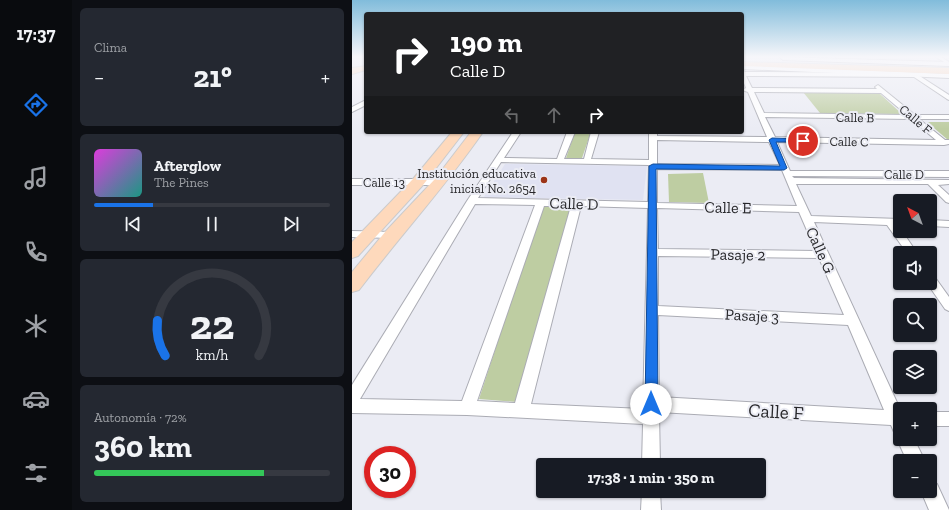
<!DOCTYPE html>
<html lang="es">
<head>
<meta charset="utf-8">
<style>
  body { margin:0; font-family:"Zilla Slab",serif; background:#242831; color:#f1f3f6; height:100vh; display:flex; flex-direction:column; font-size:15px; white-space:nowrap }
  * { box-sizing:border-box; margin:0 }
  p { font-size:13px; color:#9ea1a6 }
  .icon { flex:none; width:22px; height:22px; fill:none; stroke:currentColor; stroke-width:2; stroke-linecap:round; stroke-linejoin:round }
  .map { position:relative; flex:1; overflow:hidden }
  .sheet { display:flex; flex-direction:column; gap:8px; padding:8px; background:#0d0f14; width:280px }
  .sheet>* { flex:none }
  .hud { position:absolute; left:12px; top:12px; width:380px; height:122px; border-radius:4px; box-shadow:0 1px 3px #0004; background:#202124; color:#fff; overflow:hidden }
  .needle { width:26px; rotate:319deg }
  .buttons { position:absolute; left:541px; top:194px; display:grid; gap:8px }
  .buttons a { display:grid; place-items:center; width:44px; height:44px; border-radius:4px; background:#171b24; box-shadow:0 1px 3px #0004; font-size:20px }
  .speed { position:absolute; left:12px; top:446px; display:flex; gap:8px; font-size:20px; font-weight:700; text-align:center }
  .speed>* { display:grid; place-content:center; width:52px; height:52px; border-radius:50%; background:#171b24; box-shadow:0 1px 3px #0004; line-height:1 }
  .speed .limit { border:6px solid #d22; background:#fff; color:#111 }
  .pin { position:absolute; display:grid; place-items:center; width:34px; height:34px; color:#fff; margin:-17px; border:2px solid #fff; border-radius:50%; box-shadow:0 1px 4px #0007 }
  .me { position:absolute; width:44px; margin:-22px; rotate:0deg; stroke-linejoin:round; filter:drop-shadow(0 0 3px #0008) }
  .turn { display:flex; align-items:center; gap:14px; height:84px; padding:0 20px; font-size:18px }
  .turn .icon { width:52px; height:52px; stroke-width:2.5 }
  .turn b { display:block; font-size:28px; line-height:34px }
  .lanes { display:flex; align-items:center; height:38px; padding:0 20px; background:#0003; justify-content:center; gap:20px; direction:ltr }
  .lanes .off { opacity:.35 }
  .big { font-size:30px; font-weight:700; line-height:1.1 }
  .sheet .widget { flex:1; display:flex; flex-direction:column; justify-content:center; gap:6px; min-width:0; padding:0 14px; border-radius:6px; background:#242831 }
  .sheet .dial { align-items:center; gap:0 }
  .dial svg { height:104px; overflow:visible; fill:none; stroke:#363941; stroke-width:7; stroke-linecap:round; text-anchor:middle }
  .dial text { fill:#f1f3f6; stroke:none }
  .song { display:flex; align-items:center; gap:12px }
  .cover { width:48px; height:48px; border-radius:6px; background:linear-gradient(135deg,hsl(300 70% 55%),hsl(170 70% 35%)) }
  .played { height:4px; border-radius:2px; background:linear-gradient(90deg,#1a73e8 25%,#363941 25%) }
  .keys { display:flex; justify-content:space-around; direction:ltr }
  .heat { display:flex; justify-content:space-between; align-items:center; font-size:22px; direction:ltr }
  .charge { height:6px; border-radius:3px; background:linear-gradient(90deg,#34c759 72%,#363941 0) }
  .trip { position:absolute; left:184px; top:458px; width:230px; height:40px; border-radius:4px; background:#171b24; box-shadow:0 1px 3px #0004; font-weight:700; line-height:40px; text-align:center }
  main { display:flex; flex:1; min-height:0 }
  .tab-bar { display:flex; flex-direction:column; width:72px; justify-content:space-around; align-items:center; background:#090b0e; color:#9ea1a6 }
  .tab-bar .icon { width:28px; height:28px }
  .tab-bar .active { color:#1a73e8 }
  .tab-bar b { font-size:18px; color:#f1f3f6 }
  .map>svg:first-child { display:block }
  .built { fill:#e0e2f2 }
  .green { fill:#becda2 }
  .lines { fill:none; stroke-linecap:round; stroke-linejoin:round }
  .street-casing { stroke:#abacb4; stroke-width:2 }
  .secondary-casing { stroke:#abacb4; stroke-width:2 }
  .primary-casing { stroke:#cbcbcc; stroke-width:2 }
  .street { fill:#fff; fill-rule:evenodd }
  .secondary { fill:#fff; fill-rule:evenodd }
  .primary { fill:#fed9bc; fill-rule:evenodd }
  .route { fill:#1a73e8; stroke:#114b97 }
  .poi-dot { fill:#9c3417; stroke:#ebecf4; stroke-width:1.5 }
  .labels { text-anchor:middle; stroke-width:4; stroke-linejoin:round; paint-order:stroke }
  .far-street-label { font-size:13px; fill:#27272a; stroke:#ebecf4 }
  .far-poi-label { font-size:13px; fill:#27272a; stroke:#ebecf4; text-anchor:end }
  .street-label { font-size:16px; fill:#27272a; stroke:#ebecf4 }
  .near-street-label { font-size:19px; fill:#27272a; stroke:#ebecf4 }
</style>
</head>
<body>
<main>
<nav class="tab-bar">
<b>17:37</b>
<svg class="icon active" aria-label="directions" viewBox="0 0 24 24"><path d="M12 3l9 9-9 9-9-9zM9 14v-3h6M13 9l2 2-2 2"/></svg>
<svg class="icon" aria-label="music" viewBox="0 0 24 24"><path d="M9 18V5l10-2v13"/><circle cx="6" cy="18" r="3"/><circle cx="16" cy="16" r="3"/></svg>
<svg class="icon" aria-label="phone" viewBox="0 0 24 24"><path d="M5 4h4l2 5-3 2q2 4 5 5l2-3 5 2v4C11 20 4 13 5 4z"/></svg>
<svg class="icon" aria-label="climate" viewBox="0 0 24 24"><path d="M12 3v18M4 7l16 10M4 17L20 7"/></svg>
<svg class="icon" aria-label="car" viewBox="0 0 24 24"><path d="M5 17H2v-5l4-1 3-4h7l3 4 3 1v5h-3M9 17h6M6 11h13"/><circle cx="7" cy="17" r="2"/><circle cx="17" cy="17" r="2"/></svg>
<svg class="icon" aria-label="filters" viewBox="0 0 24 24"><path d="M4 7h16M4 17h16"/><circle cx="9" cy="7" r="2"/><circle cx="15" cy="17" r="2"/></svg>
</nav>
<section class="sheet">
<div class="widget"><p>Clima</p>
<div class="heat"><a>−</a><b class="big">21°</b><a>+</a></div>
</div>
<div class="widget">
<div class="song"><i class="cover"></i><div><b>Afterglow</b><p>The Pines</p></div></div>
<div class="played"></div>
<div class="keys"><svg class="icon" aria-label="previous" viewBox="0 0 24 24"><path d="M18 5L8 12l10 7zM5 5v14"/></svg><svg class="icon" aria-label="pause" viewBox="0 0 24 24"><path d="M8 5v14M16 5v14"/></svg><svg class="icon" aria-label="next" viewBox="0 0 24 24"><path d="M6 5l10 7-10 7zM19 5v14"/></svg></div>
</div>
<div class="widget dial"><svg viewBox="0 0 100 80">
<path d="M14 69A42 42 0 1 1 86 69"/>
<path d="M14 69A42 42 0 0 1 8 42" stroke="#1a73e8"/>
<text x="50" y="56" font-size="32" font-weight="700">22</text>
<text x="50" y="72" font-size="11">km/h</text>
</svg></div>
<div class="widget"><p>Autonomía · 72%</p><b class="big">360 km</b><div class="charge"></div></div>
</section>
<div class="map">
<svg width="597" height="510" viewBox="0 0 597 510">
  <rect width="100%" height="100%" fill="#ebecf4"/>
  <path class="built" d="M153,164L295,166L291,200L132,197Z"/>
  <g class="green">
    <path d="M451,92L527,93L550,114L468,113Z"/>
    <path d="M575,122H597V140H596Z"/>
    <path d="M223,132H239L230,158H214Z"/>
    <path d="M351,173L357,203L317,202L316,174Z"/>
    <path d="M191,204L221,205L165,402L127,399Z"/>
  </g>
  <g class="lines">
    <defs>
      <g id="street">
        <path d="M584,57H589L597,62V65Z"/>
        <path d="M390,70L393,72L563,73L597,95V100L595,99L562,77L394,76L400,88L525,89L523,87L526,85L563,115H597V119H567L593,140H597V144L592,145L425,142L438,171H597V177L440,176L442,178L597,180V184L586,185L597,195V203L594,202L576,184H444L459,216L548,219V225H546L548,231H550L565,253H555L535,225L462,222L548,409V439H562L573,461H555L545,439L547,434L542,432L539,425L307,412L308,465H290L291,424L115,415L0,413V385L115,201L161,132H169L152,158L205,159L215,132H223L212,159H232L239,132H247L239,159L297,160V132H305V136L415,137L396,92L390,90L394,88L390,78ZM402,92L529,93L555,115L412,113ZM413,117L559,119L584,140L423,137ZM305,140L417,142L428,165L305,164ZM149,162L297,165L296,202L126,198ZM305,169L430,170L445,206L305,203ZM123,204L183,205L110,401L8,399ZM192,206H219L163,403L125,401ZM229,206L296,208L291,409L179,404ZM305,208L447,212L464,251L306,249ZM306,256L467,258L492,315L306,306ZM306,315L496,325L532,410L307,397Z"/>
        <path d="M14,100V105L0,112V107Z"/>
        <path d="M0,179H88L92,182L88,185H0Z"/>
        <path d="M578,220L597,221V227L578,226Z"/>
        <path d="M0,231L40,232L45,235L40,238L0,237Z"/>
        <path d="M578,275L582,276L597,297V311L593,309L575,283H578Z"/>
        <rect x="578" y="412" width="19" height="14"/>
        <path d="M578,482L585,484L597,510H577L569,491H578Z"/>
        <path d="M290,491H308L309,510H289Z"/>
      </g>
      <g id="secondary">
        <path d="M428,57L597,62V66L431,60Z"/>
        <path d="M390,65L597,74V78L390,69Z"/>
      </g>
      <g id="primary">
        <path d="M390,62L597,68V74L390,66Z"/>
        <path d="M14,66V70L0,74V68Z"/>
        <path d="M100,132H112L71,185L6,256L0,258V242L61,179Z"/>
        <path d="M119,132H131C93,187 48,236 7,290L0,292V272L34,231L83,179Z"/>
      </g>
    </defs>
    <use href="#street" class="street-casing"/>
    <use href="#secondary" class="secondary-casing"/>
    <use href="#primary" class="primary-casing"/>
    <use href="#street" class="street"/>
    <use href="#secondary" class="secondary"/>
    <use href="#primary" class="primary"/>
  </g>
  <linearGradient id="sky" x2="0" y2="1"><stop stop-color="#81bcdb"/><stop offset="0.44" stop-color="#f6f6fa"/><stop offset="1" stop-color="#f6f6fa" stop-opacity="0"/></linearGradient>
  <rect width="597" height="129" fill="url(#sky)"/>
  <path class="route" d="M420,138L451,139L454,141L451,142H424L435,168L432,170L304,169L306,404L304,408L299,410L295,408L293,404L297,166L301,164L428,166L417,140Z"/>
  <circle class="poi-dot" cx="192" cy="180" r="4"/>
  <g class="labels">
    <g class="far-street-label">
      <text transform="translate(503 117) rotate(1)" y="5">Calle B</text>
      <text transform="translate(564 119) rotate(40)" y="5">Calle F</text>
      <text transform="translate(497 141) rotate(1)" y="5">Calle C</text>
      <text x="552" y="179">Calle D</text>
      <text x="32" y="187">Calle 13</text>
    </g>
    <g class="far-poi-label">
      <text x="184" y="178">Institución educativa<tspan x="184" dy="15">inicial No. 2654</tspan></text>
    </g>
    <g class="street-label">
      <text transform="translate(222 203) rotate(2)" y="6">Calle D</text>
      <text transform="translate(376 207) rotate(1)" y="6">Calle E</text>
      <text transform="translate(469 250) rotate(66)" y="6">Calle G</text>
      <text transform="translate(386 254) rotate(1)" y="6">Pasaje 2</text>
      <text transform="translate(400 315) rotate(3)" y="6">Pasaje 3</text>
    </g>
    <g class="near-street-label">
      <text transform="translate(424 411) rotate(3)" y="7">Calle F</text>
    </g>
  </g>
</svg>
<div class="buttons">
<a><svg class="needle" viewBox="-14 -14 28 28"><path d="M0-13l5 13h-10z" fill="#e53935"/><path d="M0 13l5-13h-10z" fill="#9ea1a6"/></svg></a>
<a><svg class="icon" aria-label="sound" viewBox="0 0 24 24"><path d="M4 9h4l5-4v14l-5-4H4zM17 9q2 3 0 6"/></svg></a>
<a><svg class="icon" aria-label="search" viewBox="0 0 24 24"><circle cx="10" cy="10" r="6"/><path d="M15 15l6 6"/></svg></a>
<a><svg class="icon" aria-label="layers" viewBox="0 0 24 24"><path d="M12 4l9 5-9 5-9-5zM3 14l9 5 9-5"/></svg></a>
<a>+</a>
<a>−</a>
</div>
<div class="speed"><div class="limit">30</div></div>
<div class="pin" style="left:451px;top:141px;background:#d93025"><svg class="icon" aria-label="arrive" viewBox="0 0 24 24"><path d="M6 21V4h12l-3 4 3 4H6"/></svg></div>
<svg class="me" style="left:299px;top:404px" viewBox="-20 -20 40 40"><circle r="19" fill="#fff"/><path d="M0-13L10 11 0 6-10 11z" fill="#1a73e8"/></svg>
<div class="trip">17:38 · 1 min · 350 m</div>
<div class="hud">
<div class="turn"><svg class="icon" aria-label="right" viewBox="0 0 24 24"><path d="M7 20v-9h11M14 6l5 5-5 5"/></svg><div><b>190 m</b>Calle D</div></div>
<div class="lanes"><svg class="icon off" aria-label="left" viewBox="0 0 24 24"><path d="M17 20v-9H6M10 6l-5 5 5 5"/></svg><svg class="icon off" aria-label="ahead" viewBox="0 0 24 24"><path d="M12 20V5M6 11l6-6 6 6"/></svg><svg class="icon" aria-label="right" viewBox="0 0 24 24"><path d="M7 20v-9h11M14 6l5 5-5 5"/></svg></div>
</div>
</div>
</main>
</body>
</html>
